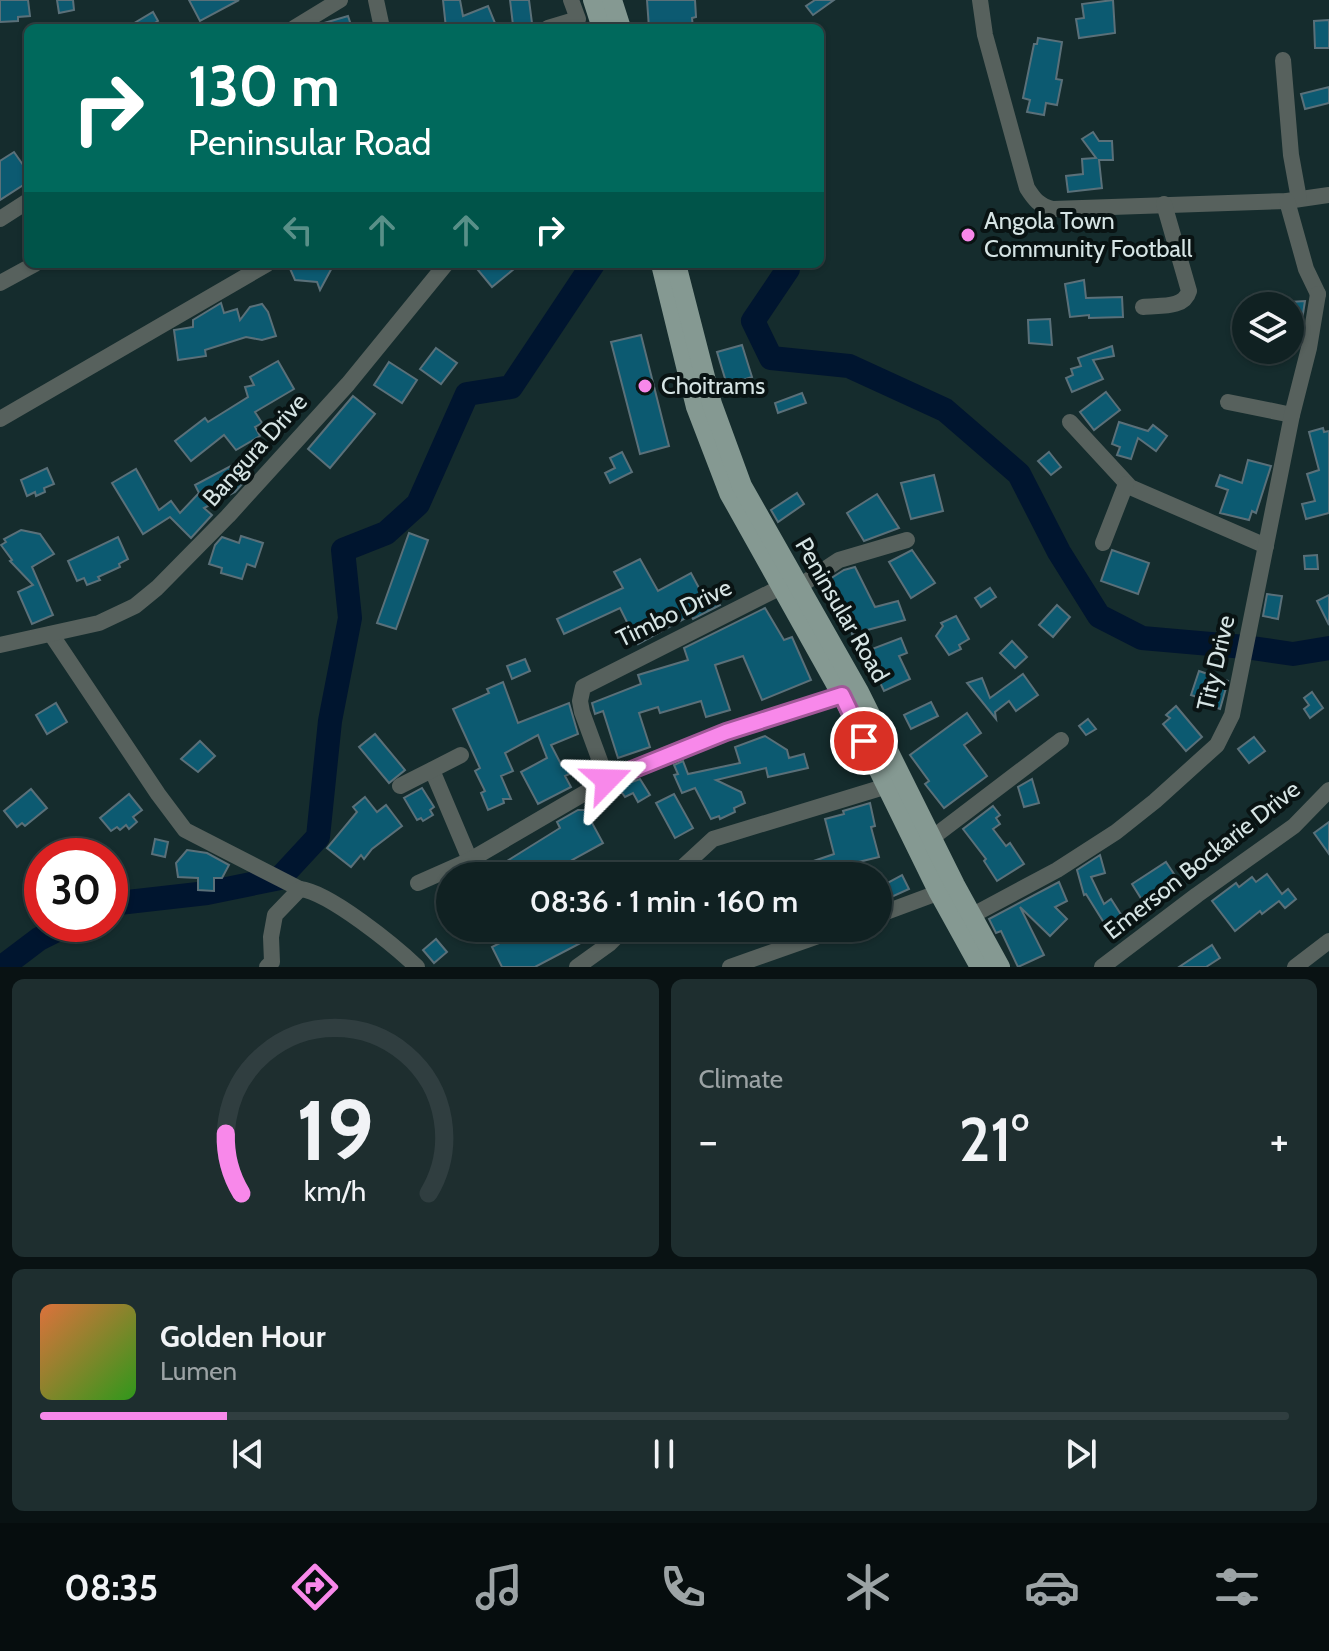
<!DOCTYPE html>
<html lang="en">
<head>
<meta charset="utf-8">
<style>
  body { margin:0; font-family:Cabin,sans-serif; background:#1e2e2f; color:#f1f3f6; height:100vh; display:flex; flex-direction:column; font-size:30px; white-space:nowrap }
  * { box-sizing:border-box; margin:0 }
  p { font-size:26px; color:#9ca3a5 }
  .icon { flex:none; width:44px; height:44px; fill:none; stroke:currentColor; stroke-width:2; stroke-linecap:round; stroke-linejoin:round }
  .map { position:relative; height:967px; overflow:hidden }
  .sheet { display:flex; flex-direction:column; gap:12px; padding:12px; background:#091213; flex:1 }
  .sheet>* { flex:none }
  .guide { position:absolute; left:24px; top:24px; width:800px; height:244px; border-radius:12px; box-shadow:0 2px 6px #0004,0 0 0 2px #303e40; background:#00695c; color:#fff; overflow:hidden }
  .fabs { position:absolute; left:1232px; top:292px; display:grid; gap:16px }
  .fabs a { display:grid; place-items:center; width:72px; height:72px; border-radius:50%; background:#102122; box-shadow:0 2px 6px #0004,0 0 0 2px #303e40; font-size:40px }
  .speed { position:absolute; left:24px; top:838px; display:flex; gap:16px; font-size:40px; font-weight:700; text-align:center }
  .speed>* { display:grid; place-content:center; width:104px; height:104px; border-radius:50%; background:#102122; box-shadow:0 2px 6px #0004,0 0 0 2px #303e40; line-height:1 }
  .speed .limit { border:12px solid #d22; background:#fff; color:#111 }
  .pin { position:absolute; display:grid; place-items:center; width:68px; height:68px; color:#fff; margin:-34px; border:4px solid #fff; border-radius:50%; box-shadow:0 2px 8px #0007 }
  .me { position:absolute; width:88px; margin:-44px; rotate:68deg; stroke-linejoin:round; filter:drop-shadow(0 0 6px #0008) }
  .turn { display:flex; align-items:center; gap:28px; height:168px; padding:0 32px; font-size:36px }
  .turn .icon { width:104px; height:104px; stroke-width:2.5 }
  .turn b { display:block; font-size:56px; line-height:68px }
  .lanes { display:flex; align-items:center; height:76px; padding:0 32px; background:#0003; justify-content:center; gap:40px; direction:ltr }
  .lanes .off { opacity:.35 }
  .big { font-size:60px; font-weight:600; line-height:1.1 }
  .sheet .tile { flex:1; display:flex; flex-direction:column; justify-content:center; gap:12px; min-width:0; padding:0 28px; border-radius:12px; background:#1e2e2f }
  .sheet .dial { align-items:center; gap:0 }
  .dial svg { height:208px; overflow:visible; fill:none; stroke:#303e40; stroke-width:7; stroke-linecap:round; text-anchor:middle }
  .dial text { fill:#f1f3f6; stroke:none }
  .song { display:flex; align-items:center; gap:24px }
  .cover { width:96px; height:96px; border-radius:12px; background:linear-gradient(135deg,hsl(20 70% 55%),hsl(110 70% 35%)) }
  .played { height:8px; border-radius:4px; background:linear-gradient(90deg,#f888ea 15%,#303e40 15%) }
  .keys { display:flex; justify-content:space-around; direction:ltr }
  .heat { display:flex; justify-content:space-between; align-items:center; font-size:44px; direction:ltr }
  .sheet .tiles { flex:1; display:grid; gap:12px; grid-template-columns:1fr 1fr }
  .tile:last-child { grid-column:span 2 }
  .trip { position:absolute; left:436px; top:862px; width:456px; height:80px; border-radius:40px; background:#102122; box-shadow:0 2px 6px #0004,0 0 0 2px #303e40; font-weight:600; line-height:80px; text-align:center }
  .tab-bar { display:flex; height:128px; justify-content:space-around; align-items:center; background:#060d0e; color:#9ca3a5 }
  .tab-bar .icon { width:56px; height:56px }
  .tab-bar .selected { color:#f888ea }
  .tab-bar b { font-size:36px; color:#f1f3f6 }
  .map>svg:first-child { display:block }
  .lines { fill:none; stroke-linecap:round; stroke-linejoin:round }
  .river { stroke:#00152f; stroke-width:24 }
  .building { fill:#0c5a71; stroke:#5a7079; stroke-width:2 }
  .street { stroke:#57615d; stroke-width:16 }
  .primary { stroke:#859992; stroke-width:20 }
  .route-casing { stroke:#a15898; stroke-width:20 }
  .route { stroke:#f888ea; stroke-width:14 }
  .poi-dot { fill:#f888ea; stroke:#091313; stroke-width:3 }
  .labels { text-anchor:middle; stroke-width:8; stroke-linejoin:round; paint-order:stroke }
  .poi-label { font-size:24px; fill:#d6e4e4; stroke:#091313; text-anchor:start }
  .street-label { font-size:24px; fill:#d6e4e4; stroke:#091313 }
</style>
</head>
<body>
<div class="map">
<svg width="1329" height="967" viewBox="0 0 1329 967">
  <rect width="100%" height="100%" fill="#152c2d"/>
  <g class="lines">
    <g class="river">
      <path d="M788,264V269L753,321L771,358L849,366L945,410L1019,474L1059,552L1099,616L1142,638L1245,647L1293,654L1329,648"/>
      <path d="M110,904L207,893L280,878L318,837L330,721L350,618L343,550L386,533L418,504L467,394L511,387L593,264"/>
      <path d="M2,967L39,939L69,924"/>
    </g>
  </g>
  <g class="building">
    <path d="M0,0H28L30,16L18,17V21L0,22Z"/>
    <path d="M57,0H73L74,10L59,13Z"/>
    <path d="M189,0H239L200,21Z"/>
    <path d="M443,0H460L463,16L488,6L497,28H446Z"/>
    <path d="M510,0H529L532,23L513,25Z"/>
    <path d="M647,0H695L696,17L692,18L693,28H649Z"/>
    <path d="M815,0H834L813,15L806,6Z"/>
    <path d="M1113,0L1115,33L1079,38L1076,19L1084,18L1082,4Z"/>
    <path d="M153,12L158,21L146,28H126Z"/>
    <path d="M348,16L352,28H317L321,24Z"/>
    <path d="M1329,20V48H1315L1314,21Z"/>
    <path d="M1038,38L1062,42L1056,79L1062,80L1057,105L1046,103L1044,115L1027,112L1030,100L1023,98L1034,44H1037Z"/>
    <path d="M1329,87V103L1305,109L1301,94Z"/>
    <path d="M1093,132L1099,141H1112L1113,160H1099L1102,188L1068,192L1066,176L1083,174L1082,159L1096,158L1082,139Z"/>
    <path d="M14,152L28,172V182L0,200V161Z"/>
    <path d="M288,264H334L320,290L317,282L295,280Z"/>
    <path d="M473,264H520L492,287Z"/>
    <path d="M1084,280L1086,298L1122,297L1123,317L1089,318V315L1070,317L1065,284Z"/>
    <path d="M1305,301L1300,333H1290V302Z"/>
    <path d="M221,303L224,313L237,309L240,320L250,307L262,304L268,312L276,336L262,340L246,337L205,350L206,356L178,360L174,330L193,327V320Z"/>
    <path d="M1050,319L1052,345L1029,343L1028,320Z"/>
    <path d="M641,335L669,446L640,454L611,342Z"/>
    <path d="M742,345L752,377L727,385L717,352Z"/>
    <path d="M1112,346L1114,356L1093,360L1103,379L1072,392L1066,378L1073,375L1071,369L1081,366L1078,358Z"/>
    <path d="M436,348L457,363L441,384L420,369Z"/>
    <path d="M278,361L294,389L255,412L262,423L255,427L260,436L236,450L224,435L191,461L175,441L205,418L208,422L248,397L245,387L254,385L250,377Z"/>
    <path d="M389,362L417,380L402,403L374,385Z"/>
    <path d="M1106,392L1120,410L1094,430L1080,412Z"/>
    <path d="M802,393L806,403L778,413L775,403Z"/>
    <path d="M353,396L375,414L330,468L308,449Z"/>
    <path d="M1119,422L1148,431L1153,425L1167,436L1156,451L1138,438L1131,459L1117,455L1120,447L1112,444Z"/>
    <path d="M1323,428L1324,432L1329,431V513L1306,519L1302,504L1315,501L1307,474L1319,470L1309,432Z"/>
    <path d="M622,452L632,472L610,483L605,473L615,468L610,458Z"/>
    <path d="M1049,452L1061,467L1051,475L1038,461Z"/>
    <path d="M244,459L252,473L235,492L204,508L212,515L191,538L170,517L143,534L112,483L136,469L159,510L171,501L180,513L199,493L195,485Z"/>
    <path d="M1248,460L1271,466L1256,513L1252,511L1249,520L1220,513L1228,490L1216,486L1220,475L1242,483Z"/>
    <path d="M47,468L54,484L44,488L45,492L36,496L35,492L27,496L21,480Z"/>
    <path d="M934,475L943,511L911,519L901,483Z"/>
    <path d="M797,493L804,504L778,522L771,510Z"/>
    <path d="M877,494L899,528L864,541L847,513Z"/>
    <path d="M21,530L40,534L54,554L32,567L53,615L32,624L18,592L33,585L10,561L12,560L1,545L6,542L4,539Z"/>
    <path d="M409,533L428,540L396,629L377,623Z"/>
    <path d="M241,536L263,543L255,567L247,564L242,579L221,573L222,568L209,564L215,545L222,537L239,543Z"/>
    <path d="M118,537L128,559L119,564L120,567L98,577L100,580L87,585L84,578L77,581L68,561Z"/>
    <path d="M912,550L935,583L911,598L889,562Z"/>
    <path d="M1112,550L1149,563L1138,594L1101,581Z"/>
    <path d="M1317,555L1318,569H1305L1304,556Z"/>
    <path d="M640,559L658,591L691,573L706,601L714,595L720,605L693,619L691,615L638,644L620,608L564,634L557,619L623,588L614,572Z"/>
    <path d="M855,567L875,607L898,601L905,620L852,634L845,609L836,613L822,584L844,570Z"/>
    <path d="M990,588L996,597L981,607L975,598Z"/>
    <path d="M1267,594L1282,596L1278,619L1263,616Z"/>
    <path d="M1329,595V625L1317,601Z"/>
    <path d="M1057,605L1070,617L1053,637L1039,625Z"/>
    <path d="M765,608L784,640L792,637L811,680L762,700L743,656L715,665L730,710L706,717L701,701L660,713L658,707L639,713L650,747L618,758L603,711L595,714L592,703L641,684L638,675L688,660L684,648Z"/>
    <path d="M956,616L969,639L959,645L961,649L949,655L936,636L943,626L941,623Z"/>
    <path d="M901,638L907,653L899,656L910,679L884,691L875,672L880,670L872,649Z"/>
    <path d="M1012,641L1027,657L1015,668L1000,653Z"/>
    <path d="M525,659L530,671L512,679L507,666Z"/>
    <path d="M1199,671L1228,681L1220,709L1209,705L1210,701L1191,695Z"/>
    <path d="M1023,674L1038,695L1016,711L1009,701L995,712L996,719L967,683L982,678L990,698Z"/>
    <path d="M503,682L518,723L569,703L578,734L551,745L562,766L569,763L574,772L565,776L571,787L538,804L521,772L547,758L538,735L505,753L513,771L501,776L511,799H503L504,803L488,810L481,793L485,791L475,771L480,768L453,709L489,693L487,689Z"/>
    <path d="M1312,692L1323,708L1310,718L1304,709L1309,705L1304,698Z"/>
    <path d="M931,702L938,716L911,729L904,715Z"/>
    <path d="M56,703L67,722L47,734L36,715Z"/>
    <path d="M1176,706L1202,737L1186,751L1163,724L1170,718L1166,715Z"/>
    <path d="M967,713L981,733L964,745L987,776L944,808L925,784L929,781L910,755Z"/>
    <path d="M1088,719L1096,729L1086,735L1079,726Z"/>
    <path d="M375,734L405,770L389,783L359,747Z"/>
    <path d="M765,736L787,750L789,758L804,754L808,768L768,777L766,768L716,780L741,792L745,803L734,808L735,812L720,819L719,816L711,819L695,788L682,793L674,775L678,774L674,765L683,761L688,774L740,763L735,747Z"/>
    <path d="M1254,737L1265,751L1249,763L1238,749Z"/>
    <path d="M200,741L215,756L198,772L181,759Z"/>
    <path d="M640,779L650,795L638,802L633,793L625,797L618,787Z"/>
    <path d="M1032,779L1039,803L1024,807L1018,787Z"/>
    <path d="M422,788L434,807L430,810L433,815L423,821L421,818L417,820L404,798Z"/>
    <path d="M31,789L47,808L25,826L22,823L17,827L4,811Z"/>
    <path d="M129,794L142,810L133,817L137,822L129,829L126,825L120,830L117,827L111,831L100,818Z"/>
    <path d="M674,794L693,828L675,838L656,803Z"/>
    <path d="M365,797L377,812L386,805L402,826L372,849L364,859L361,855L351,867L327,848L357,812L353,807Z"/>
    <path d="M870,803L875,826L871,827L879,857L842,866L846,876H802L799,866L834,854L825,819L844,814L843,811Z"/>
    <path d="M993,806L1000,815L996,818L1000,824L993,829L1006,846L1010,843L1024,864L997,881L984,861L986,859L963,829Z"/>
    <path d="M578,810H585L603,843L572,860L574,863L565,869L567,871L559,876H483L560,828L557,822Z"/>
    <path d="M1329,822V854L1314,833Z"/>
    <path d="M155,839L168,842L165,857L152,854Z"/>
    <path d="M187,850L207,853L229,865L222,878H214V891L198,890V878L178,877L176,863Z"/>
    <path d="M1100,855L1105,873L1091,877L1104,904L1111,899L1127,924L1111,934L1086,894L1084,895L1077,870Z"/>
    <path d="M1166,862L1182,886L1147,908L1132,884Z"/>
    <path d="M1267,874L1282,894L1288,889L1296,899L1285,908L1279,901L1262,914L1260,911L1235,931L1212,901L1236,883L1239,887L1252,877L1256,882Z"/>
    <path d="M902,875L909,889L878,903V888Z"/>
    <path d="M1059,882L1067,901L1055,907L1067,919L1050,936L1020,907L1044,955L1018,967L1001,931L996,933L989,919Z"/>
    <path d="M548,928H609L535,967H502L492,947L524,931L527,938Z"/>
    <path d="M436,939L447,952L434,963L423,950Z"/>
    <path d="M1212,945L1220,958L1206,967H1179Z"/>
  </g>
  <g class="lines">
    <g class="street">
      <path d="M376,0L382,28"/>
      <path d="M980,0L985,35L1027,188C1034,199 1039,206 1053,209L1287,201L1329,195"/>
      <path d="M294,28L340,0"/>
      <path d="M548,28L578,19L571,0"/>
      <path d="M1283,60L1291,155L1299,199"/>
      <path d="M1287,201L1306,269L1318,294"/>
      <path d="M0,219L28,201"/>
      <path d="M0,283L35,264"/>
      <path d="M1143,307C1159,305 1184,309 1189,291L1164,204"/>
      <path d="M1228,402L1292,415"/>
      <path d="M0,419L267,264"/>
      <path d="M1070,422L1130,487L1266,546"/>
      <path d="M1103,543L1126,484"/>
      <path d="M798,587L839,560L907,540"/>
      <path d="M51,634L158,794L185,830L300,889"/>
      <path d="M0,645L99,623L135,606L157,588L228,516L348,384L446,264"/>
      <path d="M432,770L470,860"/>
      <path d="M607,780L582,712L580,701L583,687L781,587"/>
      <path d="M400,786L461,755"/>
      <path d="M932,838L1061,740"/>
      <path d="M673,876L713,839L897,783"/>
      <path d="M418,883L470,860L607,780L726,732L842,695"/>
      <path d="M878,915L948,889"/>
      <path d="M971,916L1057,870L1116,832L1155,801L1217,745L1232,715L1292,415L1309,348L1318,294"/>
      <path d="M267,967L272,962L271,937L275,915L300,889C329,892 395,946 417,967"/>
      <path d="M577,967L609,944L625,928"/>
      <path d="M730,967L841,928"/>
      <path d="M1102,967L1197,895L1294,826L1329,790"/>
      <path d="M1295,967L1329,941"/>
    </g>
    <g class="primary">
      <path d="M593,0L602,28"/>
      <path d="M612,0L621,28"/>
      <path d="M661,264L696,407L729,493L842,695L939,893L980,967"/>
      <path d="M676,264L712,404L742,486L859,692L955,885L1000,967"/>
    </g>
  </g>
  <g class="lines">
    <defs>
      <path id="route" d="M607,780L726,732L842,695L864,741"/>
    </defs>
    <use href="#route" class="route-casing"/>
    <use href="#route" class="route"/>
  </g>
  <g class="poi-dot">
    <circle cx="968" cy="235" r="8"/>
    <circle cx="645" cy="386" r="8"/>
  </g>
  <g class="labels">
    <g class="poi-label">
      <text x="984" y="229">Angola Town<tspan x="984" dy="28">Community Football</tspan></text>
      <text x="661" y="394">Choitrams</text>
    </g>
    <g class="street-label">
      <text transform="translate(255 450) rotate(-48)" y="8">Bangura Drive</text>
      <text transform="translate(842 610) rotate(60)" y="8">Peninsular Road</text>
      <text transform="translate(674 613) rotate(-26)" y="8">Timbo Drive</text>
      <text transform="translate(1216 663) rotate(-77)" y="8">Tity Drive</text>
      <text transform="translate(1202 860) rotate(-38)" y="8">Emerson Bockarie Drive</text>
    </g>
  </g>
</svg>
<div class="fabs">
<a><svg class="icon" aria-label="layers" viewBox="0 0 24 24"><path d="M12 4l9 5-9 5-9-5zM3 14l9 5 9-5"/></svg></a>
</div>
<div class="speed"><div class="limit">30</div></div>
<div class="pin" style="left:864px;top:741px;background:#d93025"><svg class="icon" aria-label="arrive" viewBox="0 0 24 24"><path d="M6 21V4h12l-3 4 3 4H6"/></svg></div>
<svg class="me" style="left:607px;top:780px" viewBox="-20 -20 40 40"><path d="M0-17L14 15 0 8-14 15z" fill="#f888ea" stroke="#fff" stroke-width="4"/></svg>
<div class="trip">08:36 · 1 min · 160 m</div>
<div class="guide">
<div class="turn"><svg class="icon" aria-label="right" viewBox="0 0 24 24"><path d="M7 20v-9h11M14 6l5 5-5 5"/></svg><div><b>130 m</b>Peninsular Road</div></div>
<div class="lanes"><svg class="icon off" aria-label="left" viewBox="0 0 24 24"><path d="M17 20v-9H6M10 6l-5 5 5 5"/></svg><svg class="icon off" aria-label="ahead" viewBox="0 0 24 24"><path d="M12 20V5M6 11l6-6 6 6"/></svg><svg class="icon off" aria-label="ahead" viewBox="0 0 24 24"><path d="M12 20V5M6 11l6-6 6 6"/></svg><svg class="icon" aria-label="right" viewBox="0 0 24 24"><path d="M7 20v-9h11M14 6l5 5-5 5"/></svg></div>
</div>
</div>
<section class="sheet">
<div class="tiles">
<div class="tile dial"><svg viewBox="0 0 100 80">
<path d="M14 69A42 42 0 1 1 86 69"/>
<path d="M14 69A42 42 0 0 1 8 46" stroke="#f888ea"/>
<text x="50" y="56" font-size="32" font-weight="700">19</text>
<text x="50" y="72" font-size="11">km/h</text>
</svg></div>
<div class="tile"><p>Climate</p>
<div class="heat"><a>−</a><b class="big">21°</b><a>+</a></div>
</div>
<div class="tile">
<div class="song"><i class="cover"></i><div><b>Golden Hour</b><p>Lumen</p></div></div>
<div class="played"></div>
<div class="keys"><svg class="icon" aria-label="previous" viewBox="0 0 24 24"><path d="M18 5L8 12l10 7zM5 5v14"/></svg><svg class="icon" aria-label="pause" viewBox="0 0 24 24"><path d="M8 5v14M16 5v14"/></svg><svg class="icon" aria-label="next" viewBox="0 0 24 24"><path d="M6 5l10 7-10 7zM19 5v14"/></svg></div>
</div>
</div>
</section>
<nav class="tab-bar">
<b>08:35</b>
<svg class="icon selected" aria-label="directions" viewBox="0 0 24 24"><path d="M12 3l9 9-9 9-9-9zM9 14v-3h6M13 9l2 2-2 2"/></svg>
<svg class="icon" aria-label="music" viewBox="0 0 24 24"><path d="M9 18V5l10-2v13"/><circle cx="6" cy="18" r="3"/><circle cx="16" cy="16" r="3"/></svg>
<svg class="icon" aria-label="phone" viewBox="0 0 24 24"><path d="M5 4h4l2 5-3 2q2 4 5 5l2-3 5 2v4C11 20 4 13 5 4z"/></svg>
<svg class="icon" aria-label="climate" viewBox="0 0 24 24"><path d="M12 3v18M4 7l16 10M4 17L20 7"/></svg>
<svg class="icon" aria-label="car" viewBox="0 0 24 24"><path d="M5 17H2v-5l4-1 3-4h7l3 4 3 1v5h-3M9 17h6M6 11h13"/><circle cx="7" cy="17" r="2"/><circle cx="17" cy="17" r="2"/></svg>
<svg class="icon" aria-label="filters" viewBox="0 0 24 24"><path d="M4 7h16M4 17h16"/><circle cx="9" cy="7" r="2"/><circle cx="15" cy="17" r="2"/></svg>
</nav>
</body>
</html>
